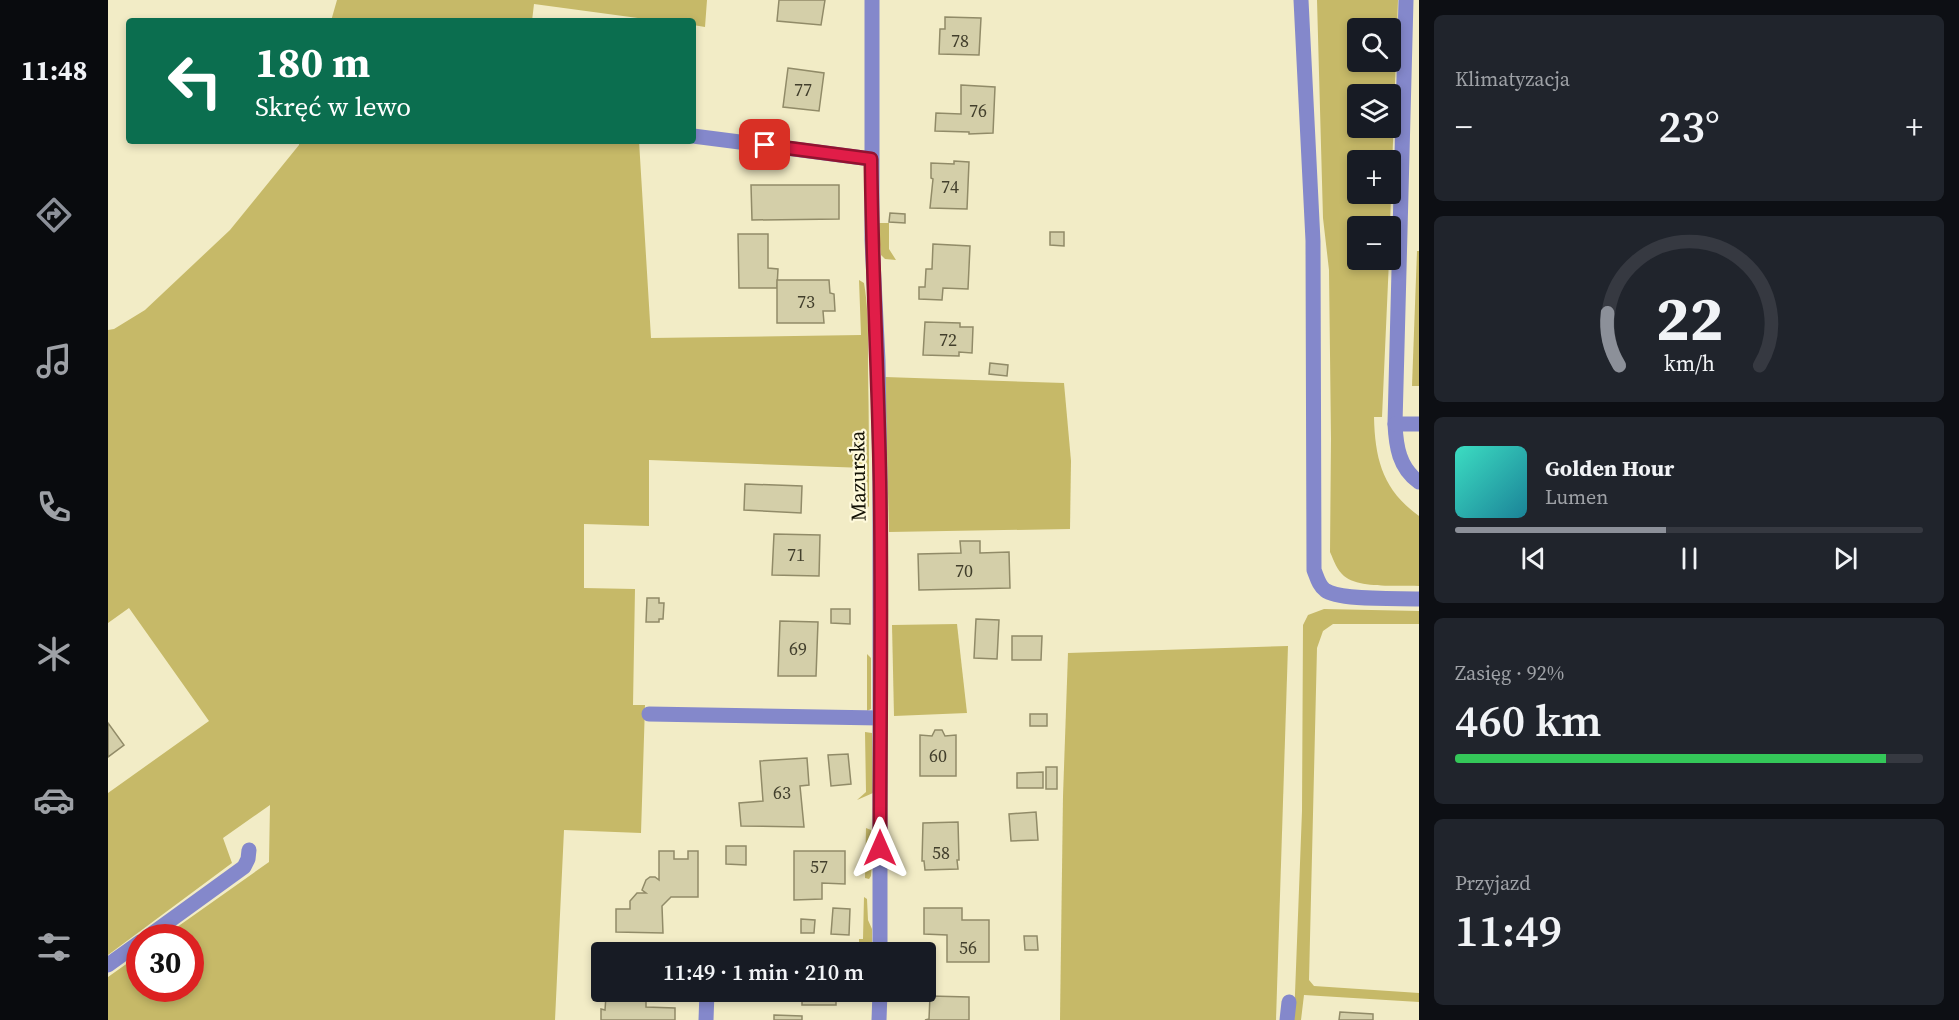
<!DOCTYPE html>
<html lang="pl">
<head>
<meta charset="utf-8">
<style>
  body { margin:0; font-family:"Source Serif 4",serif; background:#20242c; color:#f1f3f6; height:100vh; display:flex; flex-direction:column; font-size:22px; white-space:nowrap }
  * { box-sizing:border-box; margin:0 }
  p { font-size:20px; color:#9ea1a6 }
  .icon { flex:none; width:33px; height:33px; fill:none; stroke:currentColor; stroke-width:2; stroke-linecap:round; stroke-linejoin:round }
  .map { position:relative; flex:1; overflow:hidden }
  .panel { display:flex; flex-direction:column; gap:15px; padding:15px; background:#0d0f14; width:540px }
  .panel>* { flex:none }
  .hud { position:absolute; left:18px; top:18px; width:570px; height:126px; border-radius:6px; box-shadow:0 3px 9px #0003; background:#0b6e4f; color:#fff; overflow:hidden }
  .buttons { position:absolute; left:1239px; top:18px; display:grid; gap:12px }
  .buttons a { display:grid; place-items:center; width:54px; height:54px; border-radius:6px; background:#171b24; box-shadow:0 3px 9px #0003; font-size:30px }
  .speed { position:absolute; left:18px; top:924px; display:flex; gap:12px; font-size:30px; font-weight:700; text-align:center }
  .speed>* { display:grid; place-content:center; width:78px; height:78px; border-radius:50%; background:#171b24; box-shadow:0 3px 9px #0003; line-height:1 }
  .speed .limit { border:9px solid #d22; background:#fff; color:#111 }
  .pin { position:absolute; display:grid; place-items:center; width:51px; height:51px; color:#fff; margin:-26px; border-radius:12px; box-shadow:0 3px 9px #0006 }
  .me { position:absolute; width:66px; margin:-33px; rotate:0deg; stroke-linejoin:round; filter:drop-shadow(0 0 4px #0008) }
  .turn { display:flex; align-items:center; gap:21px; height:126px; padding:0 30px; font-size:27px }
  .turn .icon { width:78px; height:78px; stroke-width:2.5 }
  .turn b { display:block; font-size:42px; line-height:51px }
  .big { font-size:45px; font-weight:600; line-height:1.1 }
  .panel .tile { flex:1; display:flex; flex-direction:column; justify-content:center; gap:9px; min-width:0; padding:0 21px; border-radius:9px; background:#20242c }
  .panel .dial { align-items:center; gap:0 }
  .dial svg { height:156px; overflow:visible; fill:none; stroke:#363941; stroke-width:7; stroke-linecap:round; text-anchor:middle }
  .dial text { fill:#f1f3f6; stroke:none }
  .song { display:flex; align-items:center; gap:18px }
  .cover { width:72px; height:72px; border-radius:9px; background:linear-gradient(135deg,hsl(170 70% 55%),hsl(190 70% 35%)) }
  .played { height:6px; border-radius:3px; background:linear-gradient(90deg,#8c9099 45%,#363941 45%) }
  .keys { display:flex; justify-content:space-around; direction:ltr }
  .heat { display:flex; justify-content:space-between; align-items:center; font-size:33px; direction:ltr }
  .charge { height:9px; border-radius:4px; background:linear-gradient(90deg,#34c759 92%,#363941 0) }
  .trip { position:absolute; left:483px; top:942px; width:345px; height:60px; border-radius:6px; background:#171b24; box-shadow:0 3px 9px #0003; font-weight:600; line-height:60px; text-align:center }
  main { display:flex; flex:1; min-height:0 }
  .tabs { display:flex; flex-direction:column; width:108px; justify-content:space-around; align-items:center; background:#090b0e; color:#9ea1a6 }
  .tabs .icon { width:42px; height:42px }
  .tabs .selected { color:#8c9099 }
  .tabs b { font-size:27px; color:#f1f3f6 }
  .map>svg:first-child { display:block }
  .green { fill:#c6b968; fill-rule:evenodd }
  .building { fill:#d4cfa9; stroke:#918b68; stroke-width:1.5 }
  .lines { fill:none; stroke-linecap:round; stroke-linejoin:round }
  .lane { stroke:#8488cb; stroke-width:15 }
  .street { stroke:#8488cb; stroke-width:15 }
  .route-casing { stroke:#92132f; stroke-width:15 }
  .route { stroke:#e11d48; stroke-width:10 }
  .labels { text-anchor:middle; stroke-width:4.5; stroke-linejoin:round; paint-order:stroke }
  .number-label { font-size:18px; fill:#423f2c }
  .street-label { font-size:21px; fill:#110f03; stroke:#fef9db }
</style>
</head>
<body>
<main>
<nav class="tabs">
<b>11:48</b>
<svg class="icon selected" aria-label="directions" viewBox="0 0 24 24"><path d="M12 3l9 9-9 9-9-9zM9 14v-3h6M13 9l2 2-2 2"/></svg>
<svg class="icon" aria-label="music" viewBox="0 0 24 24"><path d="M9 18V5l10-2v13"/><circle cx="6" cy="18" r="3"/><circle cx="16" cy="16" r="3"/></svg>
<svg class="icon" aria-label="phone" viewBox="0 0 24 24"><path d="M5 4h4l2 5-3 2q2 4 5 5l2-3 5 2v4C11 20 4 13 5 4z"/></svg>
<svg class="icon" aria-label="climate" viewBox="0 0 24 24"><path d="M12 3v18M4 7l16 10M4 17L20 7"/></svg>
<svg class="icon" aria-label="car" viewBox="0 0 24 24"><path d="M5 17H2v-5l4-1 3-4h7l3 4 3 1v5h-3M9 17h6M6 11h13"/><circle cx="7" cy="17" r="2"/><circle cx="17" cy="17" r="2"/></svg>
<svg class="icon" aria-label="filters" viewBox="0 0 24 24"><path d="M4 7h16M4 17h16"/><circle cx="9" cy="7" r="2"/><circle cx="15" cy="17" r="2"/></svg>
</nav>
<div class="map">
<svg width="1311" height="1020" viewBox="0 0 1311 1020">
  <rect width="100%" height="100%" fill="#f2ecc6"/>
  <g class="green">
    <path d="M229,0H599L597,27L585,25V21H552L426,4L424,21H223Z"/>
    <path d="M1209,0H1290L1282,226H1250V260H1281L1274,417H1266C1267,460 1275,490 1311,516V586C1291,585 1251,589 1236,576C1229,570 1226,561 1222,552L1223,439L1221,270L1215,218ZM1250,28H1282V62H1250ZM1250,94H1282V128H1250ZM1250,160H1282V194H1250Z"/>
    <path d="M191,141H531L543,338L753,335L751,280L756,283C761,312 760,342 760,371C761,416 761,461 761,506L758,510L757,468L541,460V526L476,524V588L527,589L525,705H537L533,833L456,830L447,1020H0V977L31,955L32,988H82V938L55,937L161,862L162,805L115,838L124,863L0,955V793L101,721L21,608L0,623V330L6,329L37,310L122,230L191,145Z"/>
    <path d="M770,223H781V249L788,260L777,259L773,255Z"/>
    <path d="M1309,251H1311V386H1304Z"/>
    <path d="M777,377L956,383L963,461L962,529L781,532Z"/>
    <path d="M1216,609L1311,611V624H1225L1215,631L1209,648L1201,980L1206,986L1311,993V1002L1196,995L1193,1020H1186L1194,811L1195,625L1200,615Z"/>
    <path d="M849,624L859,713L786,716L784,625Z"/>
    <path d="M1180,646L1168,1020H952L955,796L960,653Z"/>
    <path d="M759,654L763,658V709L759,711Z"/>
    <path d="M757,732L764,733L765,793L749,800L758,792Z"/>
    <path d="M758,828L763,830L765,847L763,876L761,879L757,878Z"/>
    <path d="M756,897L759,899L760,920L764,929V952H751V939H755Z"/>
  </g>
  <g class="building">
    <path d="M671,0H717L713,25L669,21Z"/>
    <path d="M837,17L873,18L871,55L831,54L832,29H837Z"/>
    <path d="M680,68L716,73L711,111L675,107Z"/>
    <path d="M853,85L887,87L885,133L861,134V132L827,131L828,113L853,114Z"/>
    <path d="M846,161L861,162L859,209L822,208L825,179L823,178V163L846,164Z"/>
    <path d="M643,185H731V219L644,220Z"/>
    <path d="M782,213L797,214V223L781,222Z"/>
    <path d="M942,232H956V246L942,245Z"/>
    <path d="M630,234H660V268L670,269L669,288H631Z"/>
    <path d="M825,244L862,246L860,289L835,288L834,300L811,299V287H817L818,269H824Z"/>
    <path d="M669,280H721L722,293L726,294L727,311H715L716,323H669Z"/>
    <path d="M817,322L852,323V327H865L864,353L851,352V356L815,355Z"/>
    <path d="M882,363L900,365L899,376L881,374Z"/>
    <path d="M637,484L694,486L693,513L636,510Z"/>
    <path d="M666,534L712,535L711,576L664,575Z"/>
    <path d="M852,541H872V553L901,552L902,588L811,590L810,554L853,553Z"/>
    <path d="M539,598H551V603H556L555,619H551V622H538Z"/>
    <path d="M723,609H742V624L723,623Z"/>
    <path d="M868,619L891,620L889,659L866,658Z"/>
    <path d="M672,621L710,622L708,676H670Z"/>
    <path d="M904,636H934L933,660H904Z"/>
    <rect x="922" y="714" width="17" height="12"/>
    <path d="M0,723L16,745L0,757Z"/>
    <path d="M827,730H834L837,736L848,735V776H812V735L824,736Z"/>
    <path d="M740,754L743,784L723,786L720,755Z"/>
    <path d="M699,758L701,785L692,786L696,827L633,826L631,803L655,801L652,761Z"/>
    <rect x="938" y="767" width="11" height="22"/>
    <path d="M935,772V788H909V773Z"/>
    <path d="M928,812L930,840L903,841L901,814Z"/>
    <path d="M850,822L851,860H849L850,869L817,870L816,861H814L815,823Z"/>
    <path d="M618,846H638V865L618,864Z"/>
    <path d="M551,851H566V859H580V851H590V897H563L554,906L555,933L508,932V909H522V901L529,893H538L534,890L538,880L542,877H547L551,880Z"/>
    <path d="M686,851H737V884L714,883V899L686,900Z"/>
    <path d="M725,908L742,909L741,935L723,934Z"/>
    <path d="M816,908H854V920H881V962H839V935L816,934Z"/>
    <path d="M693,919L707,920L706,933H693Z"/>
    <path d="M916,936H929L930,950H917Z"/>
    <path d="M694,992H735V1000H728V1005H694Z"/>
    <path d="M498,996H538V1007L567,1008V1020H493V1009L497,1010Z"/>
    <path d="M822,996L861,997V1020H817L821,1019Z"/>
    <path d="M1232,1012L1265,1014V1020H1231Z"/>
    <path d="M666,1015L694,1016V1020H666Z"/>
  </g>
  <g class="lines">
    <g class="lane">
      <path d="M1193,0L1205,241L1206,570C1209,577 1211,586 1217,590C1231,601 1292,598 1311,599"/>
      <path d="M1298,0L1287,424C1288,446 1291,468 1311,482"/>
      <path d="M585,136L763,159"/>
      <path d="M1287,424H1311"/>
      <path d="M541,714L772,718"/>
      <path d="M38,938L136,867L140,859L141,850"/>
      <path d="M0,965L32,942"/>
      <path d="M598,1020L599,992"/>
    </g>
    <g class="street">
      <path d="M764,0V240L770,361L772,481V952"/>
      <path d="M771,1020L772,992"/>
      <path d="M1179,1020L1181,1002"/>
    </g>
  </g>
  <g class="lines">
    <defs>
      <path id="route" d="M657,145L763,159C764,266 770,373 772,481C774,603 772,726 772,848"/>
    </defs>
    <use href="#route" class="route-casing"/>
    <use href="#route" class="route"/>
  </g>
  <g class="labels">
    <g class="number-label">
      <text x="852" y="47">78</text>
      <text x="695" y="96">77</text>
      <text x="870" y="117">76</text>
      <text x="842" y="193">74</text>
      <text x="698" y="308">73</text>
      <text x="840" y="346">72</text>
      <text x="688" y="561">71</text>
      <text x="856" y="577">70</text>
      <text x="690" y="655">69</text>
      <text x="830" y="762">60</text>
      <text x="674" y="799">63</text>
      <text x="833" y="859">58</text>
      <text x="711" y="873">57</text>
      <text x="860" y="954">56</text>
    </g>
    <g class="street-label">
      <text transform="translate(750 476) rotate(-91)" y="7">Mazurska</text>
    </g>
  </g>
</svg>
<div class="buttons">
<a><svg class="icon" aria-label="search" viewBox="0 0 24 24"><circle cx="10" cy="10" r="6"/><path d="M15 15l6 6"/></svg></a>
<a><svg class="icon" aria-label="layers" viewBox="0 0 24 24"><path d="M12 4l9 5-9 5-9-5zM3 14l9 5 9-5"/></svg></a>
<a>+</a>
<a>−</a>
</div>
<div class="speed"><div class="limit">30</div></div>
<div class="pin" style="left:657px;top:145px;background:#d93025"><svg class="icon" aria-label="arrive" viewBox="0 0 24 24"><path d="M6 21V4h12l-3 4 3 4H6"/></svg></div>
<svg class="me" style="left:772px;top:848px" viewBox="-20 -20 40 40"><path d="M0-17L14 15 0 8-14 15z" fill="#e11d48" stroke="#fff" stroke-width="4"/></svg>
<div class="trip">11:49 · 1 min · 210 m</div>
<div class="hud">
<div class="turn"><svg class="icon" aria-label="left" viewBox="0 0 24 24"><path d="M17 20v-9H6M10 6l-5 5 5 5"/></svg><div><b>180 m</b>Skręć w lewo</div></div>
</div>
</div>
<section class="panel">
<div class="tile"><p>Klimatyzacja</p>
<div class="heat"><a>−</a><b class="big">23°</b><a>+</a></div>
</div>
<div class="tile dial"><svg viewBox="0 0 100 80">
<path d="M14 69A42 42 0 1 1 86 69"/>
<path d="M14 69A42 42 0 0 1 8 42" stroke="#8c9099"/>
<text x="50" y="56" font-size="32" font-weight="700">22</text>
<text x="50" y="72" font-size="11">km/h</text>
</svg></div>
<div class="tile">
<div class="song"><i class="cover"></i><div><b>Golden Hour</b><p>Lumen</p></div></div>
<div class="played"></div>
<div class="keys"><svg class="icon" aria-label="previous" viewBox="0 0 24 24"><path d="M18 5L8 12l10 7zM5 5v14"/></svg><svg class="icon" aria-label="pause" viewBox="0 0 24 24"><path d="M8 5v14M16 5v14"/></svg><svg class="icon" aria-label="next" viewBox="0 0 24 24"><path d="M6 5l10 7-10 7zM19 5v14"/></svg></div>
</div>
<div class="tile"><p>Zasięg · 92%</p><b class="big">460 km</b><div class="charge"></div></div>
<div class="tile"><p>Przyjazd</p><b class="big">11:49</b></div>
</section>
</main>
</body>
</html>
